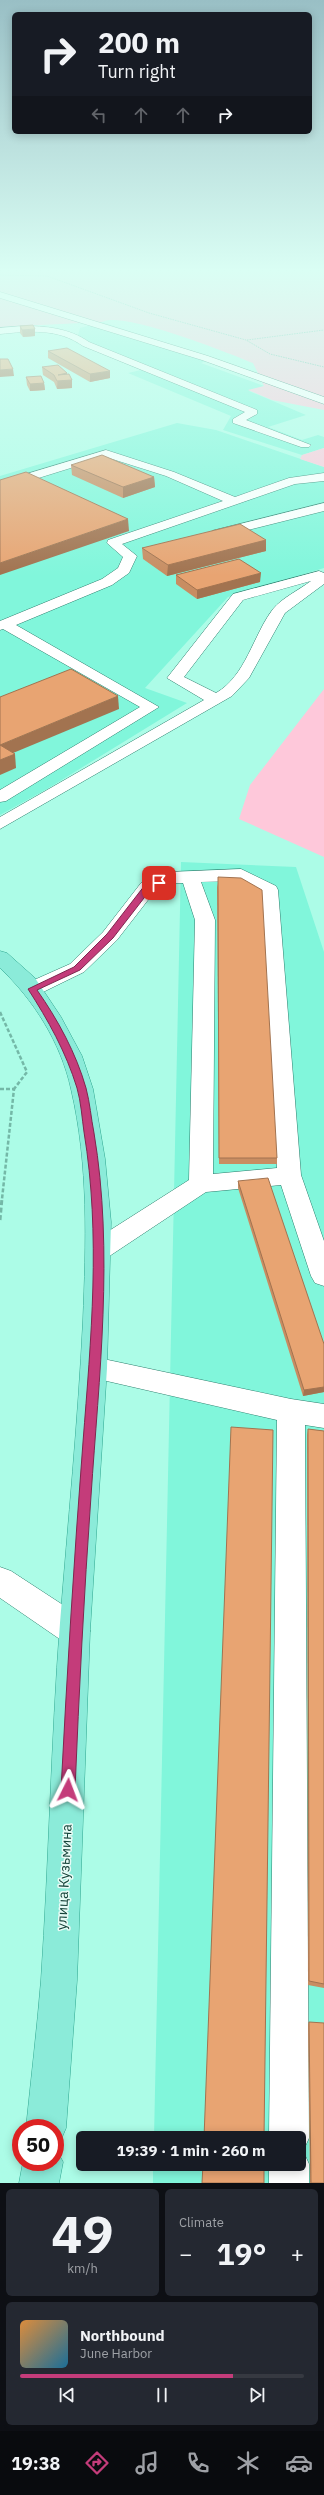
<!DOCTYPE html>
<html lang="en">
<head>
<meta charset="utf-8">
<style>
  body { margin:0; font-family:"IBM Plex Sans",sans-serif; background:#242831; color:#f1f3f6; height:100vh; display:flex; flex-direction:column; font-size:15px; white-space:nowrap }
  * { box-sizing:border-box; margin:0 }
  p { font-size:13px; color:#9ea1a6 }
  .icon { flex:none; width:22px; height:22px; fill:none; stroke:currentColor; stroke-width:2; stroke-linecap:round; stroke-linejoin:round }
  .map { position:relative; height:2183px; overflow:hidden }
  .side { display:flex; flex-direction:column; gap:6px; padding:6px; background:#0d0f14; flex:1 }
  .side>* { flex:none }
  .hud { position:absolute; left:12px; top:12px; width:300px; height:122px; border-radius:6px; box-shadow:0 2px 10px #0003; background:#171b24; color:#f1f3f6; overflow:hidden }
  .speed { position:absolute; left:12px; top:2119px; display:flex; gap:8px; font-size:20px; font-weight:700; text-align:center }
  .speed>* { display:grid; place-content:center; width:52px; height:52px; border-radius:50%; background:#171b24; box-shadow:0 2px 10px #0003; line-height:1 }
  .speed .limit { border:6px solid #d22; background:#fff; color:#111 }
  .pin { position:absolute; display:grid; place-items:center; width:34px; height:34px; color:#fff; margin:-17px; border-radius:8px; box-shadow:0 2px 6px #0006 }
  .me { position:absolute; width:44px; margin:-22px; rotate:3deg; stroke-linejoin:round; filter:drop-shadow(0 0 3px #0008) }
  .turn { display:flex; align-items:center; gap:14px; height:84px; padding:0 20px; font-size:18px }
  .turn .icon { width:52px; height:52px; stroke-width:2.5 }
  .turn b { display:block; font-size:28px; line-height:34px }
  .lanes { display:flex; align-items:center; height:38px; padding:0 20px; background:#0003; justify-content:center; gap:20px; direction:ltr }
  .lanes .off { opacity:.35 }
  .big { font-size:30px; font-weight:700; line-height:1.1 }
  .side .widget { flex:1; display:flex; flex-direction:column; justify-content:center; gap:6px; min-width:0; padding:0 14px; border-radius:6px; background:#242831 }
  .side .dial { align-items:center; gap:0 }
  .dial b { font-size:52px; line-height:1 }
  .song { display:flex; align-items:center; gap:12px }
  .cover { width:48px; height:48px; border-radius:6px; background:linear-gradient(135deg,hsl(30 70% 55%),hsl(200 70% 35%)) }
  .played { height:4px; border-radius:2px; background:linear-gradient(90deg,#c43c7a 75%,#363941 75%) }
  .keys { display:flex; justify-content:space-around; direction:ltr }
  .heat { display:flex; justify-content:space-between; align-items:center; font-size:22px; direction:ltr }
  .side .tiles { flex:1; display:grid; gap:6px; grid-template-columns:1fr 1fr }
  .widget:last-child { grid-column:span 2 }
  .trip { position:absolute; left:76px; top:2131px; width:230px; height:40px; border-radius:6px; background:#171b24; box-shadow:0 2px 10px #0003; font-weight:700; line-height:40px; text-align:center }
  .menu { display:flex; height:64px; justify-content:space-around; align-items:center; background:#090b0e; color:#9ea1a6 }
  .menu .icon { width:28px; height:28px }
  .menu .on { color:#c43c7a }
  .menu b { font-size:18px; color:#f1f3f6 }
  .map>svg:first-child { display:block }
  .built { fill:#81f6db }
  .green { fill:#fec8da }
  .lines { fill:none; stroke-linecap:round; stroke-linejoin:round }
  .minor-casing { stroke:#2d7e6d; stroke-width:1 }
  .major-casing { stroke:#2fa790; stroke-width:1 }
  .path-far2 { stroke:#74b8a7; stroke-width:1; stroke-dasharray:1.5 1; stroke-linecap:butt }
  .path-far1 { stroke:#74b8a7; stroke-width:2.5; stroke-dasharray:4 2; stroke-linecap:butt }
  .path { stroke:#74b8a7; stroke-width:3; stroke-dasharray:5 2.5; stroke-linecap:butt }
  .minor { fill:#fff; fill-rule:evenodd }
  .major { fill:#8bebd9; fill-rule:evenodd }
  .wall { fill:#c88d62 }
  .shaded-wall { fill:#a27350 }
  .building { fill:#e8a472; stroke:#a27350 }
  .route { fill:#c43c7a; stroke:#7f274f }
  .labels { text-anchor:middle; stroke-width:3; stroke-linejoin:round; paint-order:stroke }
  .near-street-label { font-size:14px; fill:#144238; stroke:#e9fbf6 }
</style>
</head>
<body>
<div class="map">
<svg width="324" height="2183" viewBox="0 0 324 2183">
  <rect width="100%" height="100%" fill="#acfce7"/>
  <g class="built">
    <path d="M102,322L213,359L201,363L264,386L249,391L306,415L268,427L302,440L318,435L324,437V448L302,455L223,430L231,416L128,373L141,370L76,343L80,328Z"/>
    <path d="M177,423L216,430L324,467V568L228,597L145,688L187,703L47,789L0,815V476Z"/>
    <path d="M181,862L296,867L324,952V2183H153V2164H299V2138H154Z"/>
  </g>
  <g class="green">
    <path d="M0,271H324V410L272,400L248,390L264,386L253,363C229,353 121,310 102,322L0,327Z"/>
    <path d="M324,448V467L300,459L302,455Z"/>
    <path d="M324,689V857L239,819L250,785Z"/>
  </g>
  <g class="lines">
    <defs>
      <g id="minor">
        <path d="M0,292L208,356L324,397V404L202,360L0,298Z"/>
        <path d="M22,326C46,326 69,328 89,342L257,410V414L246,420L311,445L309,447H301L233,423V419L245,412L83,346C58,328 29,331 0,334V328Z"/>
        <path d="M106,450L174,472L235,497L289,478L324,473V481L295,484L122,544L137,556L129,573L112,585L16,625L159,707L6,801L0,802V790L140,707L3,629L0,630V621L102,579L118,568L123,557L107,543L108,540L223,501L166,476L106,457L0,490V482Z"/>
        <path d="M324,503V511L216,538L210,534L212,531Z"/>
        <path d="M319,571L324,573V584L285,613L249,678L232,696L0,829V817L204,700L167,678L233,594ZM311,581C299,590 282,598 273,609C253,635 246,676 216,693L184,677L243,600Z"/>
        <path d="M241,869L276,886L278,890L301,1175L324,1241V1286L315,1283L311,1276L281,1185L206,1192L108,1257L99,1260L90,1257L87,1250L90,1243L189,1180L195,920L183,883H172L155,891L117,940L84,972L39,994L32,996L25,994L22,989L25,984L70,964L103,932L141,883L169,872ZM238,881L260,893L277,1168L213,1174L215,920L201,882Z"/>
        <path d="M94,1357L291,1399L324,1404V1428L305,1425L309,2138L303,2151L309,2164V2183H269V2164H299V2138H269L277,1420L85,1376L81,1368L85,1360Z"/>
        <path d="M0,1567L11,1571L86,1620L90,1631L86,1642L75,1646L64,1642L0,1598Z"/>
      </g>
      <g id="major">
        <path d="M0,951L7,953L35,978L61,1017L82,1056L93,1089L105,1159L111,1222L107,1368L90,1631L77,1980L66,2128L60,2142L55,2144V2128H26C31,2079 37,2029 41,1980C49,1861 51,1742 60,1623C68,1522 78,1422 83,1320C86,1243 89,1166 71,1089C61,1043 34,1000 0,968Z"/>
        <path d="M55,2147L63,2162L59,2183H19L23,2162H55Z"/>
      </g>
    </defs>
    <use href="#minor" class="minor-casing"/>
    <use href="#major" class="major-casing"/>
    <g class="path-far2">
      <path d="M0,275L47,276L149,313L246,340L270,354L324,367"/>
      <path d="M247,340L324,330"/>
    </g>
    <g class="path-far1">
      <path d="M0,1012L27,1072L14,1089"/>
      <path d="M0,1089H14L2,1199"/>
    </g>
    <path class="path" d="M0,1220L2,1198"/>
    <use href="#minor" class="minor"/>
    <use href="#major" class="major"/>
  </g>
  <g class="wall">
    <path d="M20,326L35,336L23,337L20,333Z"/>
    <path d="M48,351L110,378L90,382L48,358Z"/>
    <path d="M42,367L67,373V374L72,380V388L57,389L54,382L43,375Z"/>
    <path d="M26,377L44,383L45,390L30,391L27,385Z"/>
    <path d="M71,465L154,477L155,487L123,498L72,475Z"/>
    <path d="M266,540V551L167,576L143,559L142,548Z"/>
    <path d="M176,575L260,582L197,599L176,584Z"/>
    <path d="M217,883L277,1158V1164H219Z"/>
    <path d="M238,1181L324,1344V1392L303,1396L238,1188Z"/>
    <path d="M308,1429L324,1431V1988L308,1985L307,1435Z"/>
    <path d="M309,2022L324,2183H310L308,2025Z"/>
  </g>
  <g class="shaded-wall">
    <path d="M35,329V336L23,337L22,330Z"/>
    <path d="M13,369L14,376L0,377V370Z"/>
    <path d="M110,371V378L90,382V374Z"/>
    <path d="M67,373L68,380H72V388L57,389L58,375Z"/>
    <path d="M44,383L45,390L30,391V384Z"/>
    <path d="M154,477L155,487L123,498V487Z"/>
    <path d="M128,519L129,531L0,575V563Z"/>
    <path d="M266,540V551L167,576L168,565Z"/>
    <path d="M261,573L260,582L197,599V590Z"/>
    <path d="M118,696L119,709L1,758L0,745Z"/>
    <path d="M15,754L16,768L0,775V760Z"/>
    <path d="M324,1387V1392L303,1396L304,1390Z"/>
  </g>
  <g class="building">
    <path d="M33,325L35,329L22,330L20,326Z"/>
    <path d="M67,348L110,371L90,374L48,351Z"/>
    <path d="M0,359H8L13,369L0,370Z"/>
    <path d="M58,365L67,373L58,375L69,374L72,380L57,381L54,375L42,367Z"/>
    <path d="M41,376L44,383L30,384L26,377Z"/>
    <path d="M102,455L154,477L123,487L71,465Z"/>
    <path d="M26,472L128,519L0,563V480Z"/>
    <path d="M240,524L266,540L168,565L142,548Z"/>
    <path d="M239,559L261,573L197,590L176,575Z"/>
    <path d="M71,669L118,696L0,745L15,754L0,760V697Z"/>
    <path d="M218,877L241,878L262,890L277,1158H219Z"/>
    <path d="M268,1178L324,1344V1387L304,1390L238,1181Z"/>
    <path d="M231,1427L273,1430L264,2138H204Z"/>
    <path d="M308,1429L324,1431V1984L309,1981Z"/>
    <path d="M309,2022L324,2023V2183H311Z"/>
    <path d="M203,2164H264V2183H202Z"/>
  </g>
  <linearGradient id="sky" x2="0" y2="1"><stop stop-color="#99bfc5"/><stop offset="0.47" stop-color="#dafef4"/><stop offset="1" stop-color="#dafef4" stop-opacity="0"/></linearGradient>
  <rect width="324" height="576" fill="url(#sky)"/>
  <path class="route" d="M156,881L163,883L151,889L113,938L80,970L37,990C58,1020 76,1053 86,1088C90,1103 91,1118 94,1133C114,1252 99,1376 91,1496C84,1594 79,1692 75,1790L73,1795L68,1797L63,1795L61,1790C67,1674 74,1558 83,1442C91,1339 101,1235 84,1132C82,1118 81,1102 77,1088C66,1052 48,1020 28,989L74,967L107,934L145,885Z"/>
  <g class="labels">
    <g class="near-street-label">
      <text transform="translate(64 1877) rotate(-87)" y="5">улица Кузьмина</text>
    </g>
  </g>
</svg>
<div class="speed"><div class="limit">50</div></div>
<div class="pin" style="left:159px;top:883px;background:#d93025"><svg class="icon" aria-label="arrive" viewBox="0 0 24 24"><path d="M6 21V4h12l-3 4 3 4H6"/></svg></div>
<svg class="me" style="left:68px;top:1790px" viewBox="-20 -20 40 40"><path d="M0-17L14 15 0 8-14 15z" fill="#c43c7a" stroke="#fff" stroke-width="4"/></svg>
<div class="trip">19:39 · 1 min · 260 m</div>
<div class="hud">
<div class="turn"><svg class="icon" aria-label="right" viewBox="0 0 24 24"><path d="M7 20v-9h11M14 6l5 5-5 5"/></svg><div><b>200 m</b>Turn right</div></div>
<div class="lanes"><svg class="icon off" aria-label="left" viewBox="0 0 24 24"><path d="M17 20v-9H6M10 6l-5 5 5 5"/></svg><svg class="icon off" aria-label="ahead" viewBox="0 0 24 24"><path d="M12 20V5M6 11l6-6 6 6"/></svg><svg class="icon off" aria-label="ahead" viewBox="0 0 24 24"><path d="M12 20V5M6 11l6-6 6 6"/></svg><svg class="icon" aria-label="right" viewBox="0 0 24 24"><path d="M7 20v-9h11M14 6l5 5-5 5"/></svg></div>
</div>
</div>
<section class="side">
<div class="tiles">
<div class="widget dial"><b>49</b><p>km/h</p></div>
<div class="widget"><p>Climate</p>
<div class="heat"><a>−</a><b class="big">19°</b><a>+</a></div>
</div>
<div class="widget">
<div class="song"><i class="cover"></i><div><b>Northbound</b><p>June Harbor</p></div></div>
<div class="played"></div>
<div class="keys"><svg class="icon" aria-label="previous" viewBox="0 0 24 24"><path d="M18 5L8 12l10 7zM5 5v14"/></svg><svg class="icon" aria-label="pause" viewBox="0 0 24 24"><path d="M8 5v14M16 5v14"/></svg><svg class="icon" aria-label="next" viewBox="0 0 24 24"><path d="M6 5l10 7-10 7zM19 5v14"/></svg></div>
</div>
</div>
</section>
<nav class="menu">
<b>19:38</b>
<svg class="icon on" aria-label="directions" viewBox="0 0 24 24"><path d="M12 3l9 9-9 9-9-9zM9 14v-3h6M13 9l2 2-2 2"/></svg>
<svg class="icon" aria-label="music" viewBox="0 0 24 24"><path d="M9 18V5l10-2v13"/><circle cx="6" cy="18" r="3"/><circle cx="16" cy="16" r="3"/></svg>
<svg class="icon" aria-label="phone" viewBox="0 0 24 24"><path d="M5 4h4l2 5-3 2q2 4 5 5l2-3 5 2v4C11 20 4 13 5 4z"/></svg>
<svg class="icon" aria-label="climate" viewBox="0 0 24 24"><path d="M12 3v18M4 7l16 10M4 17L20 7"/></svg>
<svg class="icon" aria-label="car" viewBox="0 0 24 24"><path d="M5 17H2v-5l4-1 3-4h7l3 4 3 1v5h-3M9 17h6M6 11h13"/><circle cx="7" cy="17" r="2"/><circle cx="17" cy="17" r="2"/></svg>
</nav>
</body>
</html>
